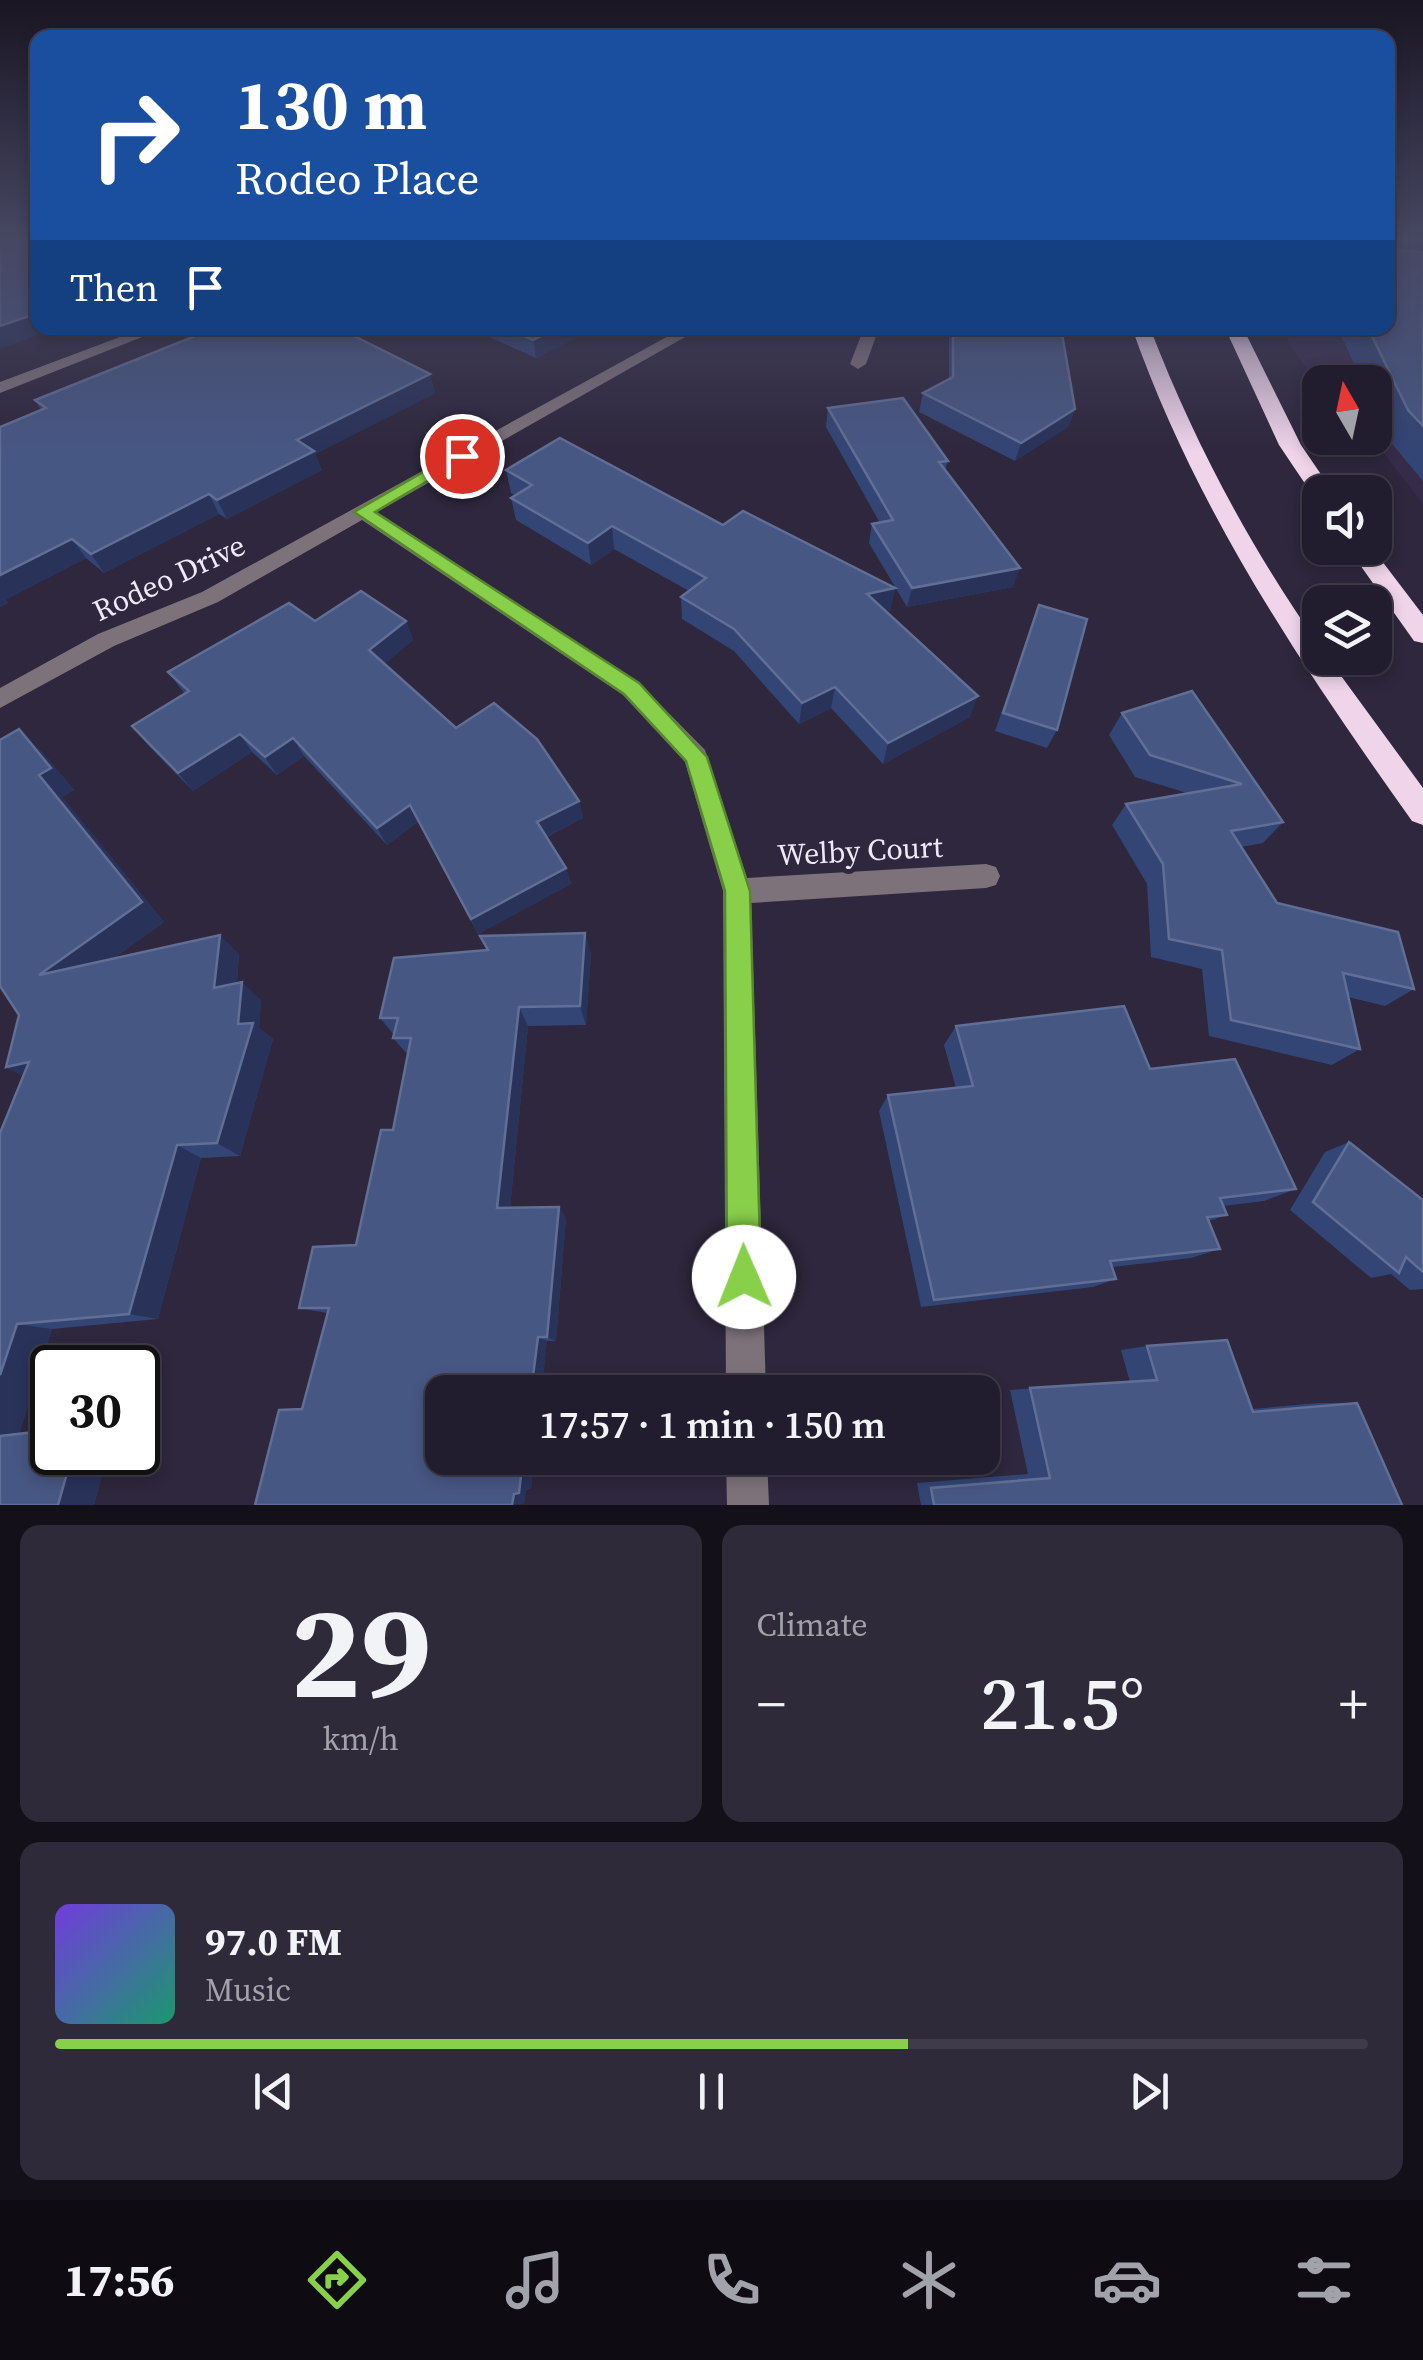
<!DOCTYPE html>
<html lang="en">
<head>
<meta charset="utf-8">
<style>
  body { margin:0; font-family:"Source Serif 4",serif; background:#2e2a3a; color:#f1f3f6; height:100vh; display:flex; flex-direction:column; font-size:38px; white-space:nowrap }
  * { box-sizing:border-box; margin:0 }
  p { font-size:32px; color:#a2a2aa }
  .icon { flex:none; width:55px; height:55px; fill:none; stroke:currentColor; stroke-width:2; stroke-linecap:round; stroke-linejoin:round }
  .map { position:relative; height:1505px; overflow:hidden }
  .drawer { display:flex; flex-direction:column; gap:20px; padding:20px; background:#131019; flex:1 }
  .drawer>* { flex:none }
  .hud { position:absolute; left:30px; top:30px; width:1365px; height:305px; border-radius:20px; box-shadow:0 5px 15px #0003,0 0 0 2px #3f3b4a; background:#1a4fa0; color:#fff; overflow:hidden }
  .needle { width:65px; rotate:351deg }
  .tools { position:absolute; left:1302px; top:365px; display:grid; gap:20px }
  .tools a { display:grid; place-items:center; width:90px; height:90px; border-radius:20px; background:#221d2e; box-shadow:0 5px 15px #0003,0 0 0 2px #3f3b4a; font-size:50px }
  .speed { position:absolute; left:30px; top:1345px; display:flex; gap:20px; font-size:50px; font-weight:700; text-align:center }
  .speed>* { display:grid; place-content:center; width:130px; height:130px; border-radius:50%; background:#221d2e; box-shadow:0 5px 15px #0003,0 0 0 2px #3f3b4a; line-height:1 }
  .speed .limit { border:5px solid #111; border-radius:15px; background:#fff; color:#111 }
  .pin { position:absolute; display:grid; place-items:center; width:85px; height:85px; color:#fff; margin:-42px; border:5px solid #fff; border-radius:50%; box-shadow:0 2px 10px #0007 }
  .me { position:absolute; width:110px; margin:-55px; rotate:359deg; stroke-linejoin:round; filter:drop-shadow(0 0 8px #0008) }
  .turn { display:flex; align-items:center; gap:35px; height:210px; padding:0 40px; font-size:45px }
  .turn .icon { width:130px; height:130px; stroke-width:2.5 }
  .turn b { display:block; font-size:70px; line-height:85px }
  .then { display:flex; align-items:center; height:95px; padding:0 40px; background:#0003; gap:20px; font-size:38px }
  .big { font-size:75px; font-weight:600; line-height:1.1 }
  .drawer .card { flex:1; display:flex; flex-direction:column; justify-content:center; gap:15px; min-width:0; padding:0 35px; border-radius:20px; background:#2e2a3a }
  .drawer .dial { align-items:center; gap:0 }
  .dial b { font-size:130px; line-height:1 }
  .song { display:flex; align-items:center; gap:30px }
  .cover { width:120px; height:120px; border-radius:15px; background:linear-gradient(135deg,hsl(260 70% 55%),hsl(160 70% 35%)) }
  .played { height:10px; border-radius:5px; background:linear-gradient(90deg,#88cf4a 65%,#3f3b4a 65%) }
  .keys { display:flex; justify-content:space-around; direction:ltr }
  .heat { display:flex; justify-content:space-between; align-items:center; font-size:55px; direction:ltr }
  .drawer .tiles { flex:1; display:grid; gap:20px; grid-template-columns:1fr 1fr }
  .card:last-child { grid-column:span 2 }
  .trip { position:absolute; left:425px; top:1375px; width:575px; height:100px; border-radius:20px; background:#221d2e; box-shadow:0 5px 15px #0003,0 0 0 2px #3f3b4a; font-weight:600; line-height:100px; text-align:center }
  .tab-bar { display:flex; height:160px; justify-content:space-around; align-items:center; background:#0e0c12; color:#a2a2aa }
  .tab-bar .icon { width:70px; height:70px }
  .tab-bar .active { color:#88cf4a }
  .tab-bar b { font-size:45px; color:#f1f3f6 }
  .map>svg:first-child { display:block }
  .built { fill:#362c49 }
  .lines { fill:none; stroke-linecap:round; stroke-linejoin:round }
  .minor { fill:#7d727a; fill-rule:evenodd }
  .highway { fill:#efd4ea; fill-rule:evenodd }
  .wall { fill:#334575 }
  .shaded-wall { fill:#293259 }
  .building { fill:#475783; stroke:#616e95; stroke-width:2.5 }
  .route { fill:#88cf4a; stroke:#588730; stroke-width:2.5 }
  .labels { text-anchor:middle; stroke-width:10; stroke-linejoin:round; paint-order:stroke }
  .street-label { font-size:30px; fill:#ede9f8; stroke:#2e273d }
</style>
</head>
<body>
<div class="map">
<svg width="1423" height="1505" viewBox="0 0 1423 1505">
  <rect width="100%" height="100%" fill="#2e273d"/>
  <path class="built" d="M1388,241H1423V504L1372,438L1375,382H1320V386L1290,346L1284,328H1388Z"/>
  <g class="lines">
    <g class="minor">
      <path d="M144,328H165L0,393V382Z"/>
      <path d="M683,328H701L377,512L639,683L705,750L747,878L986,864L996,867L1000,876L996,885L986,888L751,903L766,1392H726L723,891L685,762L623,695L362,520L218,602L114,646L0,708V688L98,634L202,592Z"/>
      <path d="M864,328H879L866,364L858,369L850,364Z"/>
      <path d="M726,1458H767L769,1505H727Z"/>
    </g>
    <g class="highway">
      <path d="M1132,328H1150C1194,442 1250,547 1320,647V658H1328L1423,788V825L1412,821C1301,665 1196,510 1132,328Z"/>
      <path d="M1225,328H1243L1301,445L1333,492L1314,497L1279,445Z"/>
      <path d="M1348,548H1372L1423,615V643L1414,641Z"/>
    </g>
  </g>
  <g class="wall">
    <path d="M1423,252V481L1388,439L1375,411V382H1362L1341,335L1332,334L1330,328H1388Z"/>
    <path d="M469,328H595L536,358Z"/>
    <path d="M949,328H1061L1075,409L1068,427L1015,461L919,412L923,393L949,379Z"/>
    <path d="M430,374L435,393L315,454L322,470L227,519L219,514L104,573L86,558L5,600L8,603L0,607L41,410L35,400Z"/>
    <path d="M828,408L948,461L945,470L1013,587L907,607L869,543L872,524L880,523L826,427Z"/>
    <path d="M506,470L723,525L895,588L890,611H886L970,717L883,764L831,708L799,724L734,651L682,619L681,597L689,591L614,549L591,565L516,520L511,498L515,495L511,493Z"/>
    <path d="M1039,605L1057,730L1047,748L995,731Z"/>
    <path d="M315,621H406L413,640L384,664L456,728L579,801L583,818L547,837L566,868L571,884L478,934L418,822L387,845L304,756L277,775L252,752L193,791L147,744L132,726L185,694L168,672Z"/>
    <path d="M1192,691L1283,822L1263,843L1241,847L1277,903L1414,989L1385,1006L1348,997L1360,1049L1332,1065L1209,1036L1202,969L1151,957L1147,884L1112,825L1126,804L1187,793L1135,777L1109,735L1122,713Z"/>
    <path d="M42,752L74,790L62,797L164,922L114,958L239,954L237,983L261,1000L259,1028L273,1039L240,1156L201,1158L158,1319L52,1329L19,1434L108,1452L94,1505H0L24,1076L6,1067L19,1015Z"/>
    <path d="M585,933L591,954L586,1025L528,1026L510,1208L566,1218L556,1341H547L442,1458H534L531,1488L526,1490L524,1504L302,1409L327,1313L299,1308L356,1245L393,1130L408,1055L393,1038L394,1035L380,1018L487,950Z"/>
    <path d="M956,1026L1150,1069L1296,1189L1264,1201L1223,1206L1227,1215L1209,1221L1220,1249L1191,1258L1112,1267L1116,1279L1093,1287L921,1307L879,1111L888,1095L956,1088L944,1045Z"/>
    <path d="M1349,1142L1423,1200V1289L1410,1290L1391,1274L1371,1278L1290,1210L1325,1152Z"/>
    <path d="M1147,1346L1252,1409L1318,1403H1357L1402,1505H921L917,1483L1028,1474L1010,1390L1130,1382L1121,1350Z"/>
  </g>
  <g class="shaded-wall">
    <path d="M38,313V328H57L0,349V326Z"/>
    <path d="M558,328H595L536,358L533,340Z"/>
    <path d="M430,374L435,393L315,454L322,470L227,519L217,500L297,440Z"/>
    <path d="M1075,409L1068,427L1015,461L1021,443Z"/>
    <path d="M209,494L219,514L104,573L91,554Z"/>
    <path d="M612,526L614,549L591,565L588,543Z"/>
    <path d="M72,539L86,558L5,600L8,603L0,607V575Z"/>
    <path d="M1020,568L1013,587L907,607L912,588Z"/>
    <path d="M895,588L890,611L863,616L867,594Z"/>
    <path d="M406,621L413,640L378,669L369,650Z"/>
    <path d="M835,687L831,708L799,724L802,703Z"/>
    <path d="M978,696L970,717L883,764L888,743Z"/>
    <path d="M19,729L42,752L74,790L62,797L164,922L66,992L39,975V775Z"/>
    <path d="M240,734L252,752L193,791L178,773Z"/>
    <path d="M293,738L304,756L277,775L265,757Z"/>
    <path d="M579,801L583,818L542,839L537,822Z"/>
    <path d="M410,805L418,822L387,845L377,828Z"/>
    <path d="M566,868L571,884L478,934L471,919Z"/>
    <path d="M585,933L591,954L586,1025L580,1006Z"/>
    <path d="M220,935L239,954L235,1006L214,988Z"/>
    <path d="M242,982L261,1000L259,1028L273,1039L240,1156L217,1143L238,1024Z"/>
    <path d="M519,1007L528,1026L509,1219L497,1208Z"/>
    <path d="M29,1062L37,1082L6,1067Z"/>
    <path d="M177,1145L201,1158L158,1319L129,1314Z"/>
    <path d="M559,1207L566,1218L556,1341L547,1337Z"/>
    <path d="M17,1324L52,1329L18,1437L0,1438V1375Z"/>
    <path d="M538,1337L547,1341L542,1392H531Z"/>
    <path d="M73,1452H108L94,1505H58Z"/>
    <path d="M523,1458H534L531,1488L526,1490L524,1504L512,1505Z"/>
  </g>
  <g class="building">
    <path d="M0,241H38V313L0,326Z"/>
    <path d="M1388,249L1423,252V426L1408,410L1368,328H1388Z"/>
    <path d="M215,328H338L430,374L297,440L314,451L217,500L209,494L91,554L72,539L0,575V427L46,408L35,400Z"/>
    <path d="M505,328H558L533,340Z"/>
    <path d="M953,328H1061L1075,409L1021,443L923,393L953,377Z"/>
    <path d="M903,398L948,461L939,462L1020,568L912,588L872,524L893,520L828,408Z"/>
    <path d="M560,438L723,525L743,511L895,588L867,594L978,696L888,743L835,687L802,703L734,629L681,597L706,578L612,526L588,543L511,498L532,485L506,470Z"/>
    <path d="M361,591L406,621L369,650L456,728L494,703L537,739L579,801L537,822L566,868L471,919L410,805L377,828L293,738L265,757L240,734L178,773L132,726L189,691L168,672L289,603L315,621Z"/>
    <path d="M1039,605L1087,619L1057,730L1003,713Z"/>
    <path d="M1192,691L1283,822L1231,831L1277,903L1398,932L1414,989L1343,973L1360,1049L1231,1020L1222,950L1169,939L1163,864L1126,804L1242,784L1150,755L1122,713Z"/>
    <path d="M19,729L51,768L39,775L142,902L39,975L220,935L214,988L242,982L238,1024L253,1023L217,1143L177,1145L129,1314L17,1324L0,1375V1133L29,1062L6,1067L19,1015L0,986V740Z"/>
    <path d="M585,933L580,1006L519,1007L497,1208L559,1207L547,1337H538L531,1392H442V1458H523L519,1493L514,1494L512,1505H255L279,1410L302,1409L329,1308H299L313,1247L356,1245L381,1130H393L411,1038H393L398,1018H380L394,958L488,950L480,936Z"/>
    <path d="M1124,1006L1150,1069L1235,1059L1296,1189L1220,1198L1227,1215L1207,1217L1220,1249L1110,1261L1116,1279L934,1300L888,1095L973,1086L956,1026Z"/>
    <path d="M1349,1142L1423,1200V1272L1406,1257L1399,1273L1313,1202Z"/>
    <path d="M1227,1340L1253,1412L1357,1403L1402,1505H934L931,1488L1050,1478L1030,1388L1157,1380L1147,1346Z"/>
    <path d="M52,1430V1452H73L58,1505H0V1436Z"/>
  </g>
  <linearGradient id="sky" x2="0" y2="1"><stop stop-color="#191522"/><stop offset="0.53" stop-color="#464762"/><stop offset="1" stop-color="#464762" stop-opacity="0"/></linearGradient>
  <rect width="1423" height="452" fill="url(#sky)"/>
  <path class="route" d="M456,453L470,456L375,512L639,683L707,757L750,891L761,1277L756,1289L744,1294L732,1289L727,1277L725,891L686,761L624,694L354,512Z"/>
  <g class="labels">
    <g class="street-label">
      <text transform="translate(169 578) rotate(-25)" y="10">Rodeo Drive</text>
      <text transform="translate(860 851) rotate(-3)" y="10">Welby Court</text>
    </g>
  </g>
</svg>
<div class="tools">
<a><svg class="needle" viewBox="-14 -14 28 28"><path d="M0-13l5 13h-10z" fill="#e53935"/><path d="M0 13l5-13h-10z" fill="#a2a2aa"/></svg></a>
<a><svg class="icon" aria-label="sound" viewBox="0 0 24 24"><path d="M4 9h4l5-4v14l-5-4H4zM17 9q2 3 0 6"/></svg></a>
<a><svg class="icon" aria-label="layers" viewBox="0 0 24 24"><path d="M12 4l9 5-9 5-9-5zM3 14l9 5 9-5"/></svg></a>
</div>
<div class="speed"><div class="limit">30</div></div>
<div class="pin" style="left:462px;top:456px;background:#d93025"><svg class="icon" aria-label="arrive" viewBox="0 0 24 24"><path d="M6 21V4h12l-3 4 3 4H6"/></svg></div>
<svg class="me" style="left:744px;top:1277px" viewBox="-20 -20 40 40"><circle r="19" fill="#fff"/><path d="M0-13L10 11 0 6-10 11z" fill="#88cf4a"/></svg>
<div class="trip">17:57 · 1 min · 150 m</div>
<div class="hud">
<div class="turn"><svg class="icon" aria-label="right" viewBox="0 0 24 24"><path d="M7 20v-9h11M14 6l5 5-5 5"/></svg><div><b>130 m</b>Rodeo Place</div></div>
<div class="then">Then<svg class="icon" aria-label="arrive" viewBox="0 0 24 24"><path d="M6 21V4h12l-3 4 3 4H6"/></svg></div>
</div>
</div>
<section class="drawer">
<div class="tiles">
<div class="card dial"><b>29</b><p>km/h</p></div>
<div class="card"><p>Climate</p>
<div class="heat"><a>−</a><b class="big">21.5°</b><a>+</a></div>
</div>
<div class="card">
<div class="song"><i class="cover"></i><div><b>97.0 FM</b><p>Music</p></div></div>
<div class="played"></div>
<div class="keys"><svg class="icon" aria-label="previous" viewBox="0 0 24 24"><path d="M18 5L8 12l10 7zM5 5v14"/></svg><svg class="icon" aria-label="pause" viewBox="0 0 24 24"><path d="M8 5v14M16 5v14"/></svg><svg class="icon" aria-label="next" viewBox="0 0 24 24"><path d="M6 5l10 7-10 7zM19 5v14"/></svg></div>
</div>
</div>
</section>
<nav class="tab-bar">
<b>17:56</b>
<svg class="icon active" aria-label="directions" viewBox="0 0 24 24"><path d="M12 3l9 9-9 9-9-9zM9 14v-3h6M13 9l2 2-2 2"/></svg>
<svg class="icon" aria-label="music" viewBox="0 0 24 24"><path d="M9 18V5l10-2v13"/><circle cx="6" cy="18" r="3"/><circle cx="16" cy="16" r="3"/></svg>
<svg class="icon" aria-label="phone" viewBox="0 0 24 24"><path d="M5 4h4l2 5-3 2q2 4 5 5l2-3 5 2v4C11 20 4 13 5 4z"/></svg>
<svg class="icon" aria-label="climate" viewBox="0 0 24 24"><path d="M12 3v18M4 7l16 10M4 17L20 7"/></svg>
<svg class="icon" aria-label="car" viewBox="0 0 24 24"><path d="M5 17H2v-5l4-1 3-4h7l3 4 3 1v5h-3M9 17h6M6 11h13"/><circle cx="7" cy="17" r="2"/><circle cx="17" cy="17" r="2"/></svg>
<svg class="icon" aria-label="filters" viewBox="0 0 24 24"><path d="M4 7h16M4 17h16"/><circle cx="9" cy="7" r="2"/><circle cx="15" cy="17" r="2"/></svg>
</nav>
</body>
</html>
